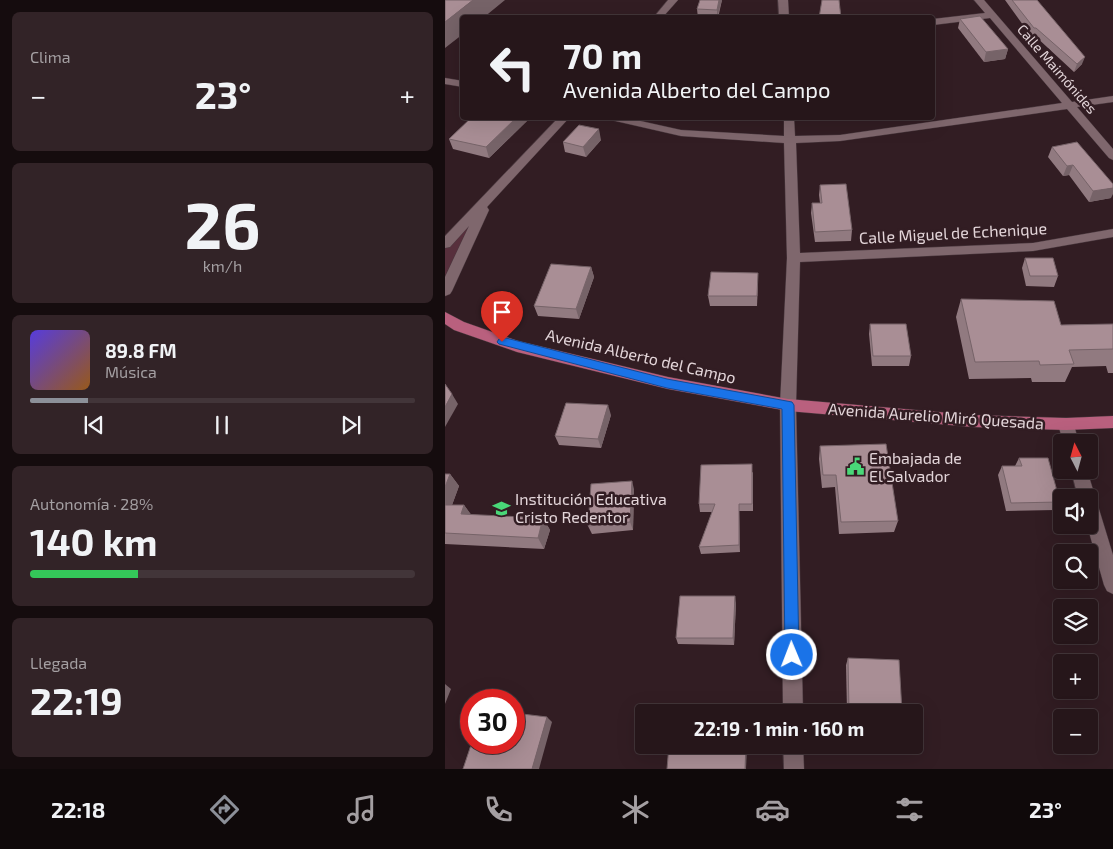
<!DOCTYPE html>
<html lang="es">
<head>
<meta charset="utf-8">
<style>
  body { margin:0; font-family:"Exo 2",sans-serif; background:#322327; color:#f1f3f6; height:100vh; display:flex; flex-direction:column; font-size:19px; white-space:nowrap }
  * { box-sizing:border-box; margin:0 }
  p { font-size:16px; color:#a49fa2 }
  .icon { flex:none; width:28px; height:28px; fill:none; stroke:currentColor; stroke-width:2; stroke-linecap:round; stroke-linejoin:round }
  .map { position:relative; flex:1; overflow:hidden }
  .drawer { display:flex; flex-direction:column; gap:12px; padding:12px; background:#150c0e; width:445px }
  .drawer>* { flex:none }
  .hud { position:absolute; left:15px; top:15px; width:475px; height:105px; border-radius:5px; box-shadow:0 5px 20px #0002,0 0 0 1px #423539; background:#26161a; color:#f1f3f6; overflow:hidden }
  .needle { width:32px; rotate:354deg }
  .buttons { position:absolute; left:608px; top:434px; display:grid; gap:10px }
  .buttons a { display:grid; place-items:center; width:45px; height:45px; border-radius:5px; background:#26161a; box-shadow:0 5px 20px #0002,0 0 0 1px #423539; font-size:25px }
  .speed { position:absolute; left:15px; top:689px; display:flex; gap:10px; font-size:25px; font-weight:700; text-align:center }
  .speed>* { display:grid; place-content:center; width:65px; height:65px; border-radius:50%; background:#26161a; box-shadow:0 5px 20px #0002,0 0 0 1px #423539; line-height:1 }
  .speed .limit { border:8px solid #d22; background:#fff; color:#111 }
  .pin { position:absolute; display:grid; place-items:center; width:42px; height:42px; color:#fff; margin:-51px -21px; border-radius:50% 50% 50% 0; rotate:-45deg; box-shadow:0 0 5px #0007 }
  .pin .icon { rotate:45deg }
  .me { position:absolute; width:55px; margin:-28px; rotate:359deg; stroke-linejoin:round; filter:drop-shadow(0 0 4px #0008) }
  .turn { display:flex; align-items:center; gap:18px; height:105px; padding:0 20px; font-size:22px }
  .turn .icon { width:65px; height:65px; stroke-width:2.5 }
  .turn b { display:block; font-size:35px; line-height:42px }
  .big { font-size:38px; font-weight:700; line-height:1.1 }
  .drawer .tile { flex:1; display:flex; flex-direction:column; justify-content:center; gap:8px; min-width:0; padding:0 18px; border-radius:8px; background:#322327 }
  .drawer .dial { align-items:center; gap:0 }
  .dial b { font-size:65px; line-height:1 }
  .song { display:flex; align-items:center; gap:15px }
  .cover { width:60px; height:60px; border-radius:8px; background:linear-gradient(135deg,hsl(250 70% 55%),hsl(30 70% 35%)) }
  .played { height:5px; border-radius:2px; background:linear-gradient(90deg,#8c9099 15%,#423539 15%) }
  .keys { display:flex; justify-content:space-around; direction:ltr }
  .heat { display:flex; justify-content:space-between; align-items:center; font-size:28px; direction:ltr }
  .charge { height:8px; border-radius:4px; background:linear-gradient(90deg,#34c759 28%,#423539 0) }
  .trip { position:absolute; left:190px; top:704px; width:288px; height:50px; border-radius:5px; background:#26161a; box-shadow:0 5px 20px #0002,0 0 0 1px #423539; font-weight:700; line-height:50px; text-align:center }
  .dock { display:flex; height:80px; justify-content:space-around; align-items:center; background:#0f090a; color:#a49fa2 }
  .dock .icon { width:35px; height:35px }
  .dock .selected { color:#8c9099 }
  .dock b { font-size:22px; color:#f1f3f6 }
  main { display:flex; flex:1; min-height:0 }
  .map>svg:first-child { display:block }
  .green { fill:#572f3c }
  .lines { fill:none; stroke-linecap:round; stroke-linejoin:round }
  .minor-casing { stroke:#49383e; stroke-width:1 }
  .major-casing { stroke:#49383e; stroke-width:1 }
  .minor { fill:#7f676d; fill-rule:evenodd }
  .major { fill:#b9607e; fill-rule:evenodd }
  .wall { fill:#917a80 }
  .shaded-wall { fill:#766368 }
  .building { fill:#a98e95; stroke:#766368 }
  .route { fill:#1a73e8; stroke:#114b97 }
  .labels { text-anchor:middle; stroke-width:5; stroke-linejoin:round; paint-order:stroke }
  .far-street-label { font-size:14px; fill:#e3d5d9; stroke:#321d23 }
  .street-label { font-size:16px; fill:#e3d5d9; stroke:#321d23 }
  .poi-label { font-size:16px; fill:#e3d5d9; stroke:#321d23; text-anchor:start }
</style>
</head>
<body>
<main>
<section class="drawer">
<div class="tile"><p>Clima</p>
<div class="heat"><a>−</a><b class="big">23°</b><a>+</a></div>
</div>
<div class="tile dial"><b>26</b><p>km/h</p></div>
<div class="tile">
<div class="song"><i class="cover"></i><div><b>89.8 FM</b><p>Música</p></div></div>
<div class="played"></div>
<div class="keys"><svg class="icon" aria-label="previous" viewBox="0 0 24 24"><path d="M18 5L8 12l10 7zM5 5v14"/></svg><svg class="icon" aria-label="pause" viewBox="0 0 24 24"><path d="M8 5v14M16 5v14"/></svg><svg class="icon" aria-label="next" viewBox="0 0 24 24"><path d="M6 5l10 7-10 7zM19 5v14"/></svg></div>
</div>
<div class="tile"><p>Autonomía · 28%</p><b class="big">140 km</b><div class="charge"></div></div>
<div class="tile"><p>Llegada</p><b class="big">22:19</b></div>
</section>
<div class="map">
<svg width="668" height="769" viewBox="0 0 668 769">
  <rect width="100%" height="100%" fill="#321d23"/>
  <path class="green" d="M35,210L0,280V247Z"/>
  <g class="lines">
    <defs>
      <g id="minor">
        <path d="M223,0H233L217,18H208Z"/>
        <path d="M333,0H343L344,18H334Z"/>
        <path d="M529,0H539L627,102L668,96V102L632,107L668,149V160L664,158L622,109L395,141L351,143L355,253L588,243L668,229V237L588,251L355,262L351,405L358,712H338L335,405L342,258L339,143L236,136L166,120L165,118H182L236,130L339,136V118H349L350,136L395,135L617,103L545,18L488,25V19L540,13Z"/>
        <path d="M0,78L18,81V87L0,84Z"/>
        <path d="M113,118H124L42,207L44,210L7,291L5,294L0,296V277L24,226L5,247L0,248V236Z"/>
        <path d="M621,418L627,419L634,442H618L613,424L615,419Z"/>
        <path d="M626,470H642L668,555V594L662,591L659,585L642,525H644V498H633Z"/>
        <path d="M338,745H358L359,769H339Z"/>
      </g>
      <path id="major" d="M0,312L19,322L73,341L223,377L343,399L528,415L621,418L668,416V428L621,430L528,427L343,411L223,389L72,352L9,330L0,324Z"/>
    </defs>
    <use href="#minor" class="minor-casing"/>
    <use href="#major" class="major-casing"/>
    <use href="#minor" class="minor"/>
    <use href="#major" class="major"/>
  </g>
  <g class="wall">
    <path d="M277,0L273,18H253L252,9Z"/>
    <path d="M560,0H592L637,64L629,72L589,35L586,36Z"/>
    <path d="M515,19L563,49L560,59L539,62L513,28Z"/>
    <path d="M26,118H85L44,158L8,149L4,139Z"/>
    <path d="M156,140L141,157L120,152L118,142Z"/>
    <path d="M607,147L666,198L644,202L624,175L618,176L603,157Z"/>
    <path d="M375,185L407,230L406,241L370,242L366,213L367,203H375L374,195Z"/>
    <path d="M580,258L613,276L609,287L581,286L577,268Z"/>
    <path d="M146,267L149,277L134,319L93,316L89,306Z"/>
    <path d="M313,283L312,306H265L263,296Z"/>
    <path d="M516,299L616,325L668,324V373H663L661,366L627,367L620,382H587L586,378L524,379L511,317Z"/>
    <path d="M425,324L466,356L464,366H427L424,334Z"/>
    <path d="M166,415L156,448L114,445L110,436Z"/>
    <path d="M375,446L453,521L449,532L394,534L390,487L377,488L374,459Z"/>
    <path d="M574,458L615,502L610,510L561,511L553,475L557,466H570Z"/>
    <path d="M308,472V511H294L295,552L256,554L254,547L267,512H255L254,504Z"/>
    <path d="M0,474H5L14,486L7,505H19L26,515L98,518L105,530L99,549L0,544Z"/>
    <path d="M189,489L188,530L147,534L143,526Z"/>
    <path d="M291,603L289,645L233,644L231,638Z"/>
    <path d="M403,658L457,712H402L401,665Z"/>
  </g>
  <g class="shaded-wall">
    <path d="M28,0H60L38,18H18V34L0,48V22Z"/>
    <path d="M274,0H277L272,18V10Z"/>
    <path d="M563,49L560,59L539,62L541,52Z"/>
    <path d="M640,57L637,64L629,72L632,64Z"/>
    <path d="M71,118H85L44,158L41,147Z"/>
    <path d="M154,129L156,140L141,157L138,147Z"/>
    <path d="M628,165L624,175L618,176L622,166Z"/>
    <path d="M668,188V194L666,198L644,202L648,191Z"/>
    <path d="M146,267L149,277L134,319L131,309Z"/>
    <path d="M7,394L13,404L0,427V407Z"/>
    <path d="M163,405L166,415L156,448L153,439Z"/>
    <path d="M5,474L14,486L3,516L0,513V487Z"/>
    <path d="M187,481L189,489L188,530L185,522Z"/>
    <path d="M294,504V511L295,552L294,545Z"/>
    <path d="M19,505L28,517L16,514Z"/>
    <path d="M98,518L105,530L99,549L93,538Z"/>
    <path d="M290,596L291,603L289,645L288,638Z"/>
    <path d="M0,684L6,689L0,704Z"/>
    <path d="M102,717L107,722L94,769H87Z"/>
    <path d="M301,745L302,749L301,769H300Z"/>
  </g>
  <g class="building">
    <path d="M0,0H28L0,22Z"/>
    <path d="M255,0H274L272,10L252,9Z"/>
    <path d="M377,0H394L396,18H374Z"/>
    <path d="M567,0H592L640,57L632,64L591,28H589Z"/>
    <path d="M535,16L563,49L541,52L515,19Z"/>
    <path d="M26,118H71L41,147L4,139Z"/>
    <path d="M134,125L154,129L138,147L118,142Z"/>
    <path d="M632,142L668,184V188L648,191L628,165L622,166L607,147Z"/>
    <path d="M401,184L407,230L370,232L367,203H377L375,185Z"/>
    <path d="M580,258H608L613,276H585Z"/>
    <path d="M106,264L146,267L131,309L89,306Z"/>
    <path d="M266,272L313,273L312,296H263Z"/>
    <path d="M516,299L609,301L616,325L668,324V349L624,350L629,364L595,365L594,361L530,362Z"/>
    <path d="M425,324H461L466,356H428Z"/>
    <path d="M0,384L7,394L0,407Z"/>
    <path d="M121,403L163,405L153,439L110,436Z"/>
    <path d="M441,444L453,521L396,522L391,475H378L375,446Z"/>
    <path d="M574,458H603L615,502L566,503L557,466H577Z"/>
    <path d="M307,464V504H294V545L254,547L270,504H254L256,465Z"/>
    <path d="M0,474H5L0,487Z"/>
    <path d="M187,481L185,522L143,526L146,484Z"/>
    <path d="M0,505H19L16,514L98,518L93,538L0,533Z"/>
    <path d="M235,596H290L288,638H231Z"/>
    <path d="M403,658L454,660L457,712H404Z"/>
    <path d="M69,713L102,717L87,769H18L27,742H69Z"/>
    <path d="M224,745H301L300,769H222Z"/>
  </g>
  <path class="route" d="M57,337L222,379L347,402L349,405L354,655L352,660L347,662L342,660L340,655L337,409L222,388L54,344L52,342L54,339Z"/>
  <defs>
    <symbol id="civic-bare" viewBox="-9 -9 18 18"><path d="M-.6-6.5H3V-4.5H.6V-3L4-1V1h2V6H-6V1h2V-1L-.6-3ZM-1.2 2.5V6h2.4V2.5Z" fill="#49d778" stroke="#321d23" stroke-width="2.5" paint-order="stroke"/></symbol>
    <symbol id="school-bare" viewBox="-9 -9 18 18"><path d="M0-5L7-2L0 1L-7-2ZM-4 1L0 2.5L4 1V4Q0 6-4 4Z" fill="#49d778" stroke="#321d23" stroke-width="2.5" paint-order="stroke"/></symbol>
  </defs>
  <g fill-rule="evenodd">
    <use href="#civic-bare" x="398" y="454" width="25" height="25"/>
    <use href="#school-bare" x="44" y="496" width="25" height="25"/>
  </g>
  <g class="labels">
    <g class="far-street-label">
      <text transform="translate(612 69) rotate(49)" y="5">Calle Maimónides</text>
    </g>
    <g class="street-label">
      <text transform="translate(508 233) rotate(-3)" y="6">Calle Miguel de Echenique</text>
      <text transform="translate(196 356) rotate(13)" y="6">Avenida Alberto del Campo</text>
      <text transform="translate(491 416) rotate(4)" y="6">Avenida Aurelio Miró Quesada</text>
    </g>
    <g class="poi-label">
      <text x="424" y="464">Embajada de<tspan x="424" dy="18">El Salvador</tspan></text>
      <text x="70" y="505">Institución Educativa<tspan x="70" dy="18">Cristo Redentor</tspan></text>
    </g>
  </g>
</svg>
<div class="buttons">
<a><svg class="needle" viewBox="-14 -14 28 28"><path d="M0-13l5 13h-10z" fill="#e53935"/><path d="M0 13l5-13h-10z" fill="#a49fa2"/></svg></a>
<a><svg class="icon" aria-label="sound" viewBox="0 0 24 24"><path d="M4 9h4l5-4v14l-5-4H4zM17 9q2 3 0 6"/></svg></a>
<a><svg class="icon" aria-label="search" viewBox="0 0 24 24"><circle cx="10" cy="10" r="6"/><path d="M15 15l6 6"/></svg></a>
<a><svg class="icon" aria-label="layers" viewBox="0 0 24 24"><path d="M12 4l9 5-9 5-9-5zM3 14l9 5 9-5"/></svg></a>
<a>+</a>
<a>−</a>
</div>
<div class="speed"><div class="limit">30</div></div>
<div class="pin" style="left:57px;top:342px;background:#d93025"><svg class="icon" aria-label="arrive" viewBox="0 0 24 24"><path d="M6 21V4h12l-3 4 3 4H6"/></svg></div>
<svg class="me" style="left:347px;top:655px" viewBox="-20 -20 40 40"><circle r="17" fill="#1a73e8" stroke="#fff" stroke-width="3"/><path d="M0-11L8 9 0 5-8 9z" fill="#fff"/></svg>
<div class="trip">22:19 · 1 min · 160 m</div>
<div class="hud">
<div class="turn"><svg class="icon" aria-label="left" viewBox="0 0 24 24"><path d="M17 20v-9H6M10 6l-5 5 5 5"/></svg><div><b>70 m</b>Avenida Alberto del Campo</div></div>
</div>
</div>
</main>
<nav class="dock">
<b>22:18</b>
<svg class="icon selected" aria-label="directions" viewBox="0 0 24 24"><path d="M12 3l9 9-9 9-9-9zM9 14v-3h6M13 9l2 2-2 2"/></svg>
<svg class="icon" aria-label="music" viewBox="0 0 24 24"><path d="M9 18V5l10-2v13"/><circle cx="6" cy="18" r="3"/><circle cx="16" cy="16" r="3"/></svg>
<svg class="icon" aria-label="phone" viewBox="0 0 24 24"><path d="M5 4h4l2 5-3 2q2 4 5 5l2-3 5 2v4C11 20 4 13 5 4z"/></svg>
<svg class="icon" aria-label="climate" viewBox="0 0 24 24"><path d="M12 3v18M4 7l16 10M4 17L20 7"/></svg>
<svg class="icon" aria-label="car" viewBox="0 0 24 24"><path d="M5 17H2v-5l4-1 3-4h7l3 4 3 1v5h-3M9 17h6M6 11h13"/><circle cx="7" cy="17" r="2"/><circle cx="17" cy="17" r="2"/></svg>
<svg class="icon" aria-label="filters" viewBox="0 0 24 24"><path d="M4 7h16M4 17h16"/><circle cx="9" cy="7" r="2"/><circle cx="15" cy="17" r="2"/></svg>
<b>23°</b>
</nav>
</body>
</html>
